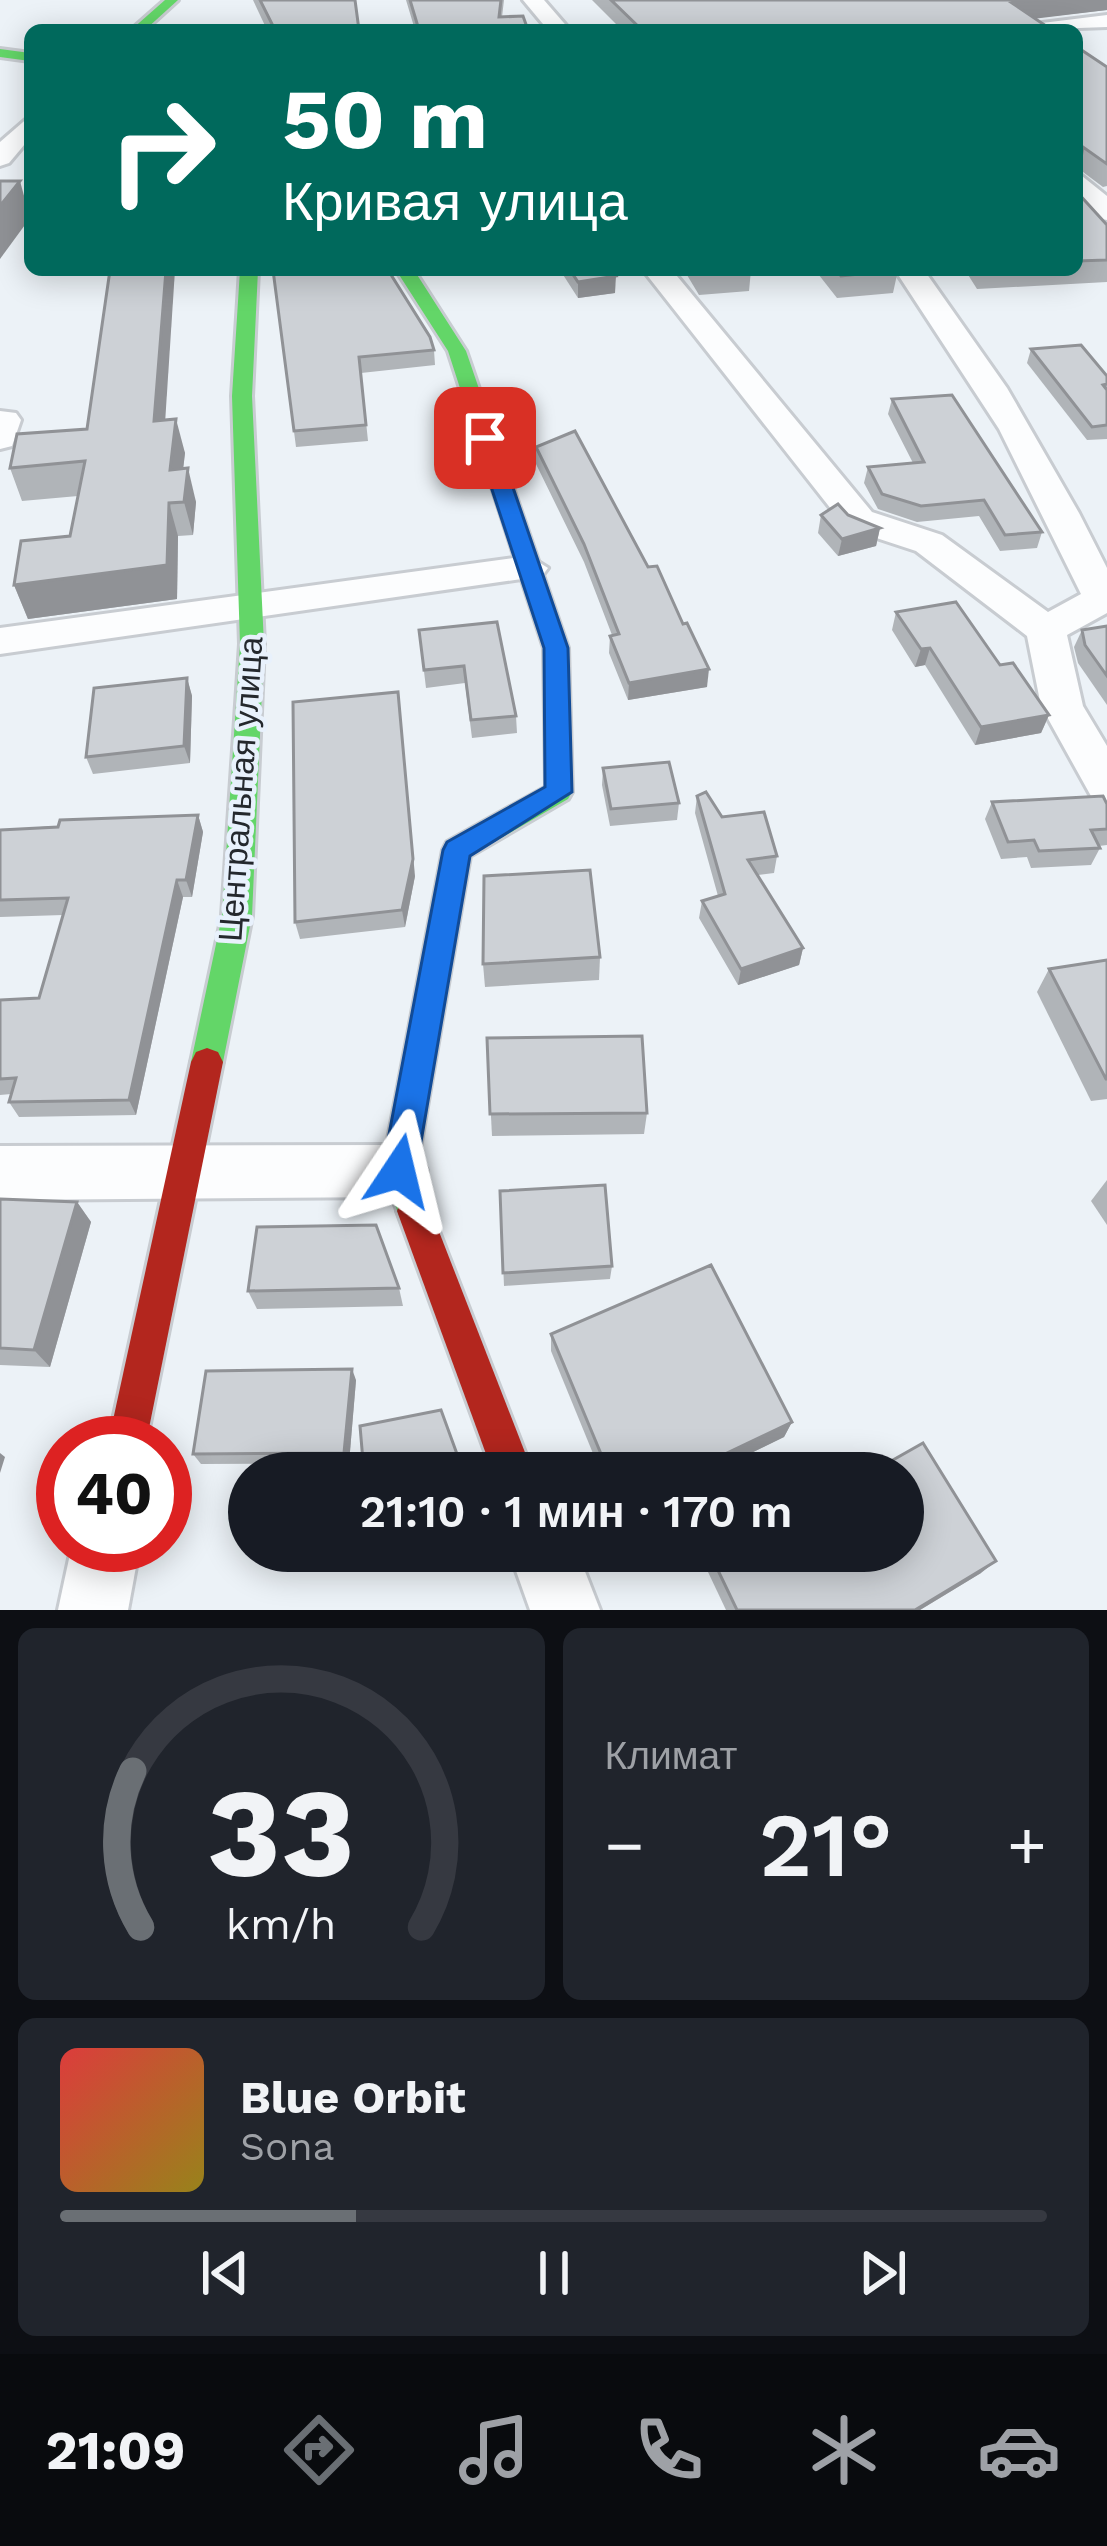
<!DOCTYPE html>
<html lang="ru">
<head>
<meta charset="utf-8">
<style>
  body { margin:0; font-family:"Work Sans",sans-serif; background:#20242c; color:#f1f3f6; height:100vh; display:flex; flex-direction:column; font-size:45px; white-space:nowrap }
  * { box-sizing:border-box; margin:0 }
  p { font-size:39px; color:#9ea1a6 }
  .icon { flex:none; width:66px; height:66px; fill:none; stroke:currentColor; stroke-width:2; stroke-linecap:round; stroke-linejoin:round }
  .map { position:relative; height:1610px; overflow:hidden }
  .details { display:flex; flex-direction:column; gap:18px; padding:18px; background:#0d0f14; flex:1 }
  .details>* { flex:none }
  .guide { position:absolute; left:24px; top:24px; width:1059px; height:252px; border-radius:18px; box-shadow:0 6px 30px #0003; background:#00695c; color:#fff; overflow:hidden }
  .speed { position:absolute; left:36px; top:1416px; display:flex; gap:24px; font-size:60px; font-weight:700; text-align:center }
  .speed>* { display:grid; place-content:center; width:156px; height:156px; border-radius:50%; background:#171b24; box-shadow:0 6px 30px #0003; line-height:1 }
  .speed .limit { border:18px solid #d22; background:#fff; color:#111 }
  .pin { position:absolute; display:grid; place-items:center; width:102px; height:102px; color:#fff; margin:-51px; border-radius:24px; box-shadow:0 6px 18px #0006 }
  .me { position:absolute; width:132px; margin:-66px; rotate:10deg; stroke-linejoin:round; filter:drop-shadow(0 0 9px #0008) }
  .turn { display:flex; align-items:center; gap:42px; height:252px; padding:0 60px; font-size:54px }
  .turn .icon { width:156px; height:156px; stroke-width:2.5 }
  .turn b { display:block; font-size:84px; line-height:102px }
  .big { font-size:90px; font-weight:600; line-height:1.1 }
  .details .card { flex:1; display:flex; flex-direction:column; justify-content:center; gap:18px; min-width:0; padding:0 42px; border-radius:18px; background:#20242c }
  .details .dial { align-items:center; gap:0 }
  .dial svg { height:312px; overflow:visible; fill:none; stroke:#363941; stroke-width:7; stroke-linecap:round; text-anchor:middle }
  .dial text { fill:#f1f3f6; stroke:none }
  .song { display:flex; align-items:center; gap:36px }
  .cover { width:144px; height:144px; border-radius:18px; background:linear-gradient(135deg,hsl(0 70% 55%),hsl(50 70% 35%)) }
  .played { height:12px; border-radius:6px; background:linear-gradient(90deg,#6a6f74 30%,#363941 30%) }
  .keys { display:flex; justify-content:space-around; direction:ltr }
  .heat { display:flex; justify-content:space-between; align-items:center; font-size:66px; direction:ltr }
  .details .tiles { flex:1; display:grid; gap:18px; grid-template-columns:1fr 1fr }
  .card:last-child { grid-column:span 2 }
  .trip { position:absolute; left:228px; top:1452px; width:696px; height:120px; border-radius:60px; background:#171b24; box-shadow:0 6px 30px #0003; font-weight:600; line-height:120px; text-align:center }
  .menu { display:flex; height:192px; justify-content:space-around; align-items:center; background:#090b0e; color:#9ea1a6 }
  .menu .icon { width:84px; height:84px }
  .menu .active { color:#6a6f74 }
  .menu b { font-size:54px; color:#f1f3f6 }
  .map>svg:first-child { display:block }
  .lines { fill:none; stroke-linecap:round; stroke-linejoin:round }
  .street-casing { stroke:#c8ccd1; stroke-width:6 }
  .fast-casing { stroke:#c8ccd1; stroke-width:6 }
  .jam-casing { stroke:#c8ccd1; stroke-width:6 }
  .street { fill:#fcfdfe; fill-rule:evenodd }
  .fast { fill:#63d668; fill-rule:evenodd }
  .jam { fill:#b3261e; fill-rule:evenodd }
  .wall { fill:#b0b4b8 }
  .shaded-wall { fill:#909296 }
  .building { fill:#cdd1d6; stroke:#909296; stroke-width:3 }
  .route { fill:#1a73e8; stroke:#114b97; stroke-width:3 }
  .labels { text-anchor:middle; stroke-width:9; stroke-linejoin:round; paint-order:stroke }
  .street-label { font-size:33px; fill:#24282d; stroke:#e8f1fc }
</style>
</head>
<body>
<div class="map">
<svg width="1107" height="1610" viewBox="0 0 1107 1610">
  <rect width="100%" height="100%" fill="#ecf2f7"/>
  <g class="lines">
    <defs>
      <g id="street">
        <path d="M523,0H544L570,30H548Z"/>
        <path d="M1107,15V27L1023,30L1034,24Z"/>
        <path d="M30,116V138L9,163L0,166V142Z"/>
        <path d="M1077,172L1107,196V220L1097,218L1077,195Z"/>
        <path d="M643,270H672L872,512L942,535L1048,612L1081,594L999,429L895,270H924L1007,388L1079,513L1107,568V613L1067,635L1083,706L1107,746V801L1091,796L1041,706L1027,636L916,551L846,528Z"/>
        <path d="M0,411L16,413L21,420L12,446L0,449Z"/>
        <path d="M529,556L548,568L542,576L0,654V628Z"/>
        <path d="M399,1145L419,1152L427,1171L419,1190L399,1197L0,1200V1146Z"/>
        <path d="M72,1545H140L128,1610H58Z"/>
        <path d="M509,1551H577L600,1610H530Z"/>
      </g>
      <g id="fast">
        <path d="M165,0H178L145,30H131Z"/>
        <path d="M0,49L30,53V61L0,57Z"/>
        <path d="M240,270H258L252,396L264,644L252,916L223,1062L218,1072L207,1076L196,1072L191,1062L222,916L240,644L232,396Z"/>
        <path d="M396,270H414L466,351L568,648L572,792L568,799L470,856L416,1171L431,1211L426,1223L414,1228L402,1223L382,1171L443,850L447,842L546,787L544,648L448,351Z"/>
      </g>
      <g id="jam">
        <path d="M207,1048L218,1052L223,1062L146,1443H108L191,1062L196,1052Z"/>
        <path d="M414,1194L426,1199L431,1211L533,1473H493L397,1211L402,1199Z"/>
      </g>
    </defs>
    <use href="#street" class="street-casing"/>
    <use href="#fast" class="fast-casing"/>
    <use href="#jam" class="jam-casing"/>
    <use href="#street" class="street"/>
    <use href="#fast" class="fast"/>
    <use href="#jam" class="jam"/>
  </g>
  <g class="wall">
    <path d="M253,0H355L359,30H267Z"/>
    <path d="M406,0H504L502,17L528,30H415Z"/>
    <path d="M592,0H1107V10L1035,18L1052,30H622Z"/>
    <path d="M1077,47L1107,67V186L1103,187L1079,169L1077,175Z"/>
    <path d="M1077,192L1107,225V282L977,289L965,270H1077Z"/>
    <path d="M273,270L434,350L435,365L361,373L368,441L296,447Z"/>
    <path d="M560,270H612L615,293L578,298Z"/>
    <path d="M684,270H751L749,291L699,295Z"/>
    <path d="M815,270H898L893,293L837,298Z"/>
    <path d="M1031,349L1107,376V439L1087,440L1027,363Z"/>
    <path d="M892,399L1042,532L1037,548L1000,551L979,516L917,522L878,509L864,483L868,467L913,463L888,414Z"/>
    <path d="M165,420L185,453L183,469L196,502L193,535L178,536L177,599L28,619L14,585L70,536L78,496L22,501L10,468L87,429Z"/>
    <path d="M536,447L707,687L628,700L609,653L610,636L612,635L584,562L536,464Z"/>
    <path d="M821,515L880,528L876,546L838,556L818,533Z"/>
    <path d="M896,612L1000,665L1049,715L1041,733L975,745L925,665L915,667L892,630Z"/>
    <path d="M497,622L516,716L517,733L472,738L465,683L426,688L419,630Z"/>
    <path d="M1107,626V705L1078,663L1074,647L1082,630Z"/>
    <path d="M187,678L192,696L190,763L93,774L86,757Z"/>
    <path d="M603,768L679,803L677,820L610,826L602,785Z"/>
    <path d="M697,796L722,817L777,856L774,873L758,875L803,948L799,965L738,985L699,918L702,901L718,896L695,813Z"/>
    <path d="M992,802L1107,804V845L1099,846L1100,848L1091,865L1031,868L1027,857L1001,859L985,819Z"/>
    <path d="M198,815L203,832L192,897H183L136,1115L19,1117L9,1102L11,1094L0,1095V1000L39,998L63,915L0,917V830Z"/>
    <path d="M415,876L405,927L300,939L295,922Z"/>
    <path d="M600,957L599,980L485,987L483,964Z"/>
    <path d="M1107,960V1099L1091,1101L1037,992L1049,969Z"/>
    <path d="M487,1038L647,1113L644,1134L492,1136Z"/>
    <path d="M1107,1180V1225L1091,1201Z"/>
    <path d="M500,1191L612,1266L610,1279L504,1286Z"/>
    <path d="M0,1199L77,1202L91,1222L50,1367L0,1365Z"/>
    <path d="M399,1288L403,1306L257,1309L248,1291Z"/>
    <path d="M551,1334L792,1422L784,1437L710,1473H601L551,1351Z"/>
    <path d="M356,1380L349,1463L201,1464L193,1454Z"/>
    <path d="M713,1560L981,1573L920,1610H726L708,1572Z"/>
  </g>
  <g class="shaded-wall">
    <path d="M1037,0H1107V10L1007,22L1012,3Z"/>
    <path d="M20,181L30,218L0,259V206Z"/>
    <path d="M166,270H175L163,454L154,421Z"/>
    <path d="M616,276L615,293L578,298V282Z"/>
    <path d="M176,419L185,453L179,503L170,470Z"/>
    <path d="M188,468L196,502L193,535L184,502Z"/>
    <path d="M169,503L178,536L177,599L28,619L14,585Z"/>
    <path d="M880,528L876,546L838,556L842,539Z"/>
    <path d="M930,648L925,665L915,667L921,649Z"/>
    <path d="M709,669L707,687L628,700L629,683Z"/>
    <path d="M187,678L192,696L190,763L184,746Z"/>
    <path d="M398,692L415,876L405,927L402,910Z"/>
    <path d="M1049,715L1041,733L975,745L981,727Z"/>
    <path d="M198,815L203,832L192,897L186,880Z"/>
    <path d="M177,880L183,897L136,1115L129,1100Z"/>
    <path d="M803,948L799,965L738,985L741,969Z"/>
    <path d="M77,1202L91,1222L50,1367L34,1350Z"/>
    <path d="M352,1369L356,1380L349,1463L344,1453Z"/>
    <path d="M792,1422L784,1437L710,1473H685Z"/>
    <path d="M0,1453L5,1457L0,1473Z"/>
    <path d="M996,1561L981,1573L920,1610H915Z"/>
  </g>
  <g class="building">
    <path d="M260,0H355L359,30H275Z"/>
    <path d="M410,0H501L499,17L523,16L528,30H419Z"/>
    <path d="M611,0H1037L1012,3L1052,30H642Z"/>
    <path d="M1077,47L1107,67V164L1083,147L1079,169H1077Z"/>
    <path d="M0,181H20L0,206Z"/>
    <path d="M1077,192L1107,225V260L1077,261Z"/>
    <path d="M110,270H166L154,421L176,419L170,470L188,468L184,502L169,503L167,565L14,585L21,541L70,536L85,461L10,468L17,434L87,429Z"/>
    <path d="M273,270H388L430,337L434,350L359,357L366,425L294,431Z"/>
    <path d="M570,270H612L616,276L578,282Z"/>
    <path d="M699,270H734L701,273Z"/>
    <path d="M836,270H898L841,276Z"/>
    <path d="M1081,345L1107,376V384L1103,385L1107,390V425L1092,427L1031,349Z"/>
    <path d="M952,395L1042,532L1005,535L984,500L921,506L882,494L868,467L924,462L892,399Z"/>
    <path d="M575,431L648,567L657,566L683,624L687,623L709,669L629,683L610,636L619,634L584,544L536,447Z"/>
    <path d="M838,504L848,515L880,528L842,539L821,515Z"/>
    <path d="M956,602L1000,665L1013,663L1049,715L981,727L930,648L921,649L896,612Z"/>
    <path d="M497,622L516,716L471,720L464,666L424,670L419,630Z"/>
    <path d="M1107,626V676L1085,645L1082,630Z"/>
    <path d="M187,678L184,746L86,757L94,688Z"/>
    <path d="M398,692L413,859L402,910L295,922L293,702Z"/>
    <path d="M669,762L679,803L611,809L603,768Z"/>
    <path d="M706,792L722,817L764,812L777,856L748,860L803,948L741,969L702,901L725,894L697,796Z"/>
    <path d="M1103,796L1107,804V829L1091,830L1100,848L1039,851L1034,840L1008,842L992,802Z"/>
    <path d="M198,815L186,880H177L129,1100L9,1102L16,1078L0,1079V1000L39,998L68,898L0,900V830L58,827L60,820Z"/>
    <path d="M590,870L600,957L483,964L484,876Z"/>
    <path d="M1107,960V1079H1106L1049,969Z"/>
    <path d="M642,1036L647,1113L490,1114L487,1038Z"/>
    <path d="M605,1185L612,1266L503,1273L500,1191Z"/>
    <path d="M0,1199L77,1202L34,1350L0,1348Z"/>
    <path d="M376,1225L399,1288L248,1291L257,1227Z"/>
    <path d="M711,1265L792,1422L685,1473H609L551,1334Z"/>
    <path d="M352,1369L344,1453L193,1454L206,1371Z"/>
    <path d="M441,1410L461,1465L467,1468L468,1473H364L360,1426Z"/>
    <path d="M923,1443L996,1561L915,1610H737L713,1560L730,1551H903V1473H870Z"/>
  </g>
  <path class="route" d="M485,432L496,438L568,648L572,792L470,856L416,1171L411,1182L399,1187L387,1182L382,1171L443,850L447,842L545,787L544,648L475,438Z"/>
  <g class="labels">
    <g class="street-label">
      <text transform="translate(240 789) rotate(-86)" y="12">Центральная улица</text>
    </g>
  </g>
</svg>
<div class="speed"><div class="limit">40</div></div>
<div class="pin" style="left:485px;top:438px;background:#d93025"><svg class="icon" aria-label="arrive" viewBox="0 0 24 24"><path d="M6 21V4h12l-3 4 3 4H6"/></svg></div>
<svg class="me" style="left:399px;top:1171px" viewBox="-20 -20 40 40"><path d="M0-17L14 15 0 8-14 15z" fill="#1a73e8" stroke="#fff" stroke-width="4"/></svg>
<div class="trip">21:10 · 1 мин · 170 m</div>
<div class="guide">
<div class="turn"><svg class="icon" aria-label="right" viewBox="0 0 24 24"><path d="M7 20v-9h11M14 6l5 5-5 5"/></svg><div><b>50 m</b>Кривая улица</div></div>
</div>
</div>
<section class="details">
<div class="tiles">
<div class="card dial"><svg viewBox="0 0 100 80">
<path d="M14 69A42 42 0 1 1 86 69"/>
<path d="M14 69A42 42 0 0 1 12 29" stroke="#6a6f74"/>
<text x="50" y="56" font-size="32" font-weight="700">33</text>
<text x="50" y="72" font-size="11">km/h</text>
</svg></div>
<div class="card"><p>Климат</p>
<div class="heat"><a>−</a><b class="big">21°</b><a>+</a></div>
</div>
<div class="card">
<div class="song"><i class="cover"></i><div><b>Blue Orbit</b><p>Sona</p></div></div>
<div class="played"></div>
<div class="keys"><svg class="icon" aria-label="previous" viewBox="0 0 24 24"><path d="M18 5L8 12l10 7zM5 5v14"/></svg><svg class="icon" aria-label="pause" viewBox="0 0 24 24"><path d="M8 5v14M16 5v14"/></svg><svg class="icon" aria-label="next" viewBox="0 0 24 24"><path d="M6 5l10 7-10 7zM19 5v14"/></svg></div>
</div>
</div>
</section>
<nav class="menu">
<b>21:09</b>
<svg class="icon active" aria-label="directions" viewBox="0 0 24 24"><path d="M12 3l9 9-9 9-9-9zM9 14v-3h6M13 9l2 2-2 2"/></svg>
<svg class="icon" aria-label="music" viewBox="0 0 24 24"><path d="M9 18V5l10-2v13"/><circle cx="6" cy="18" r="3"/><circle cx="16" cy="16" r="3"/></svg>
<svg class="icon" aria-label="phone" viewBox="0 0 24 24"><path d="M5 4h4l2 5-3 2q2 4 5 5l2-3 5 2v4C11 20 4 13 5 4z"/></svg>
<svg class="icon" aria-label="climate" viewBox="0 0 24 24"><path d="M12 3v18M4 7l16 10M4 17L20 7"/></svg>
<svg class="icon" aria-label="car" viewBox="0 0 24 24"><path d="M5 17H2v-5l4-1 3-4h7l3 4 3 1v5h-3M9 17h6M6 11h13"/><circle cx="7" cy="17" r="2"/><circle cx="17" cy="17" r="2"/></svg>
</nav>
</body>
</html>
